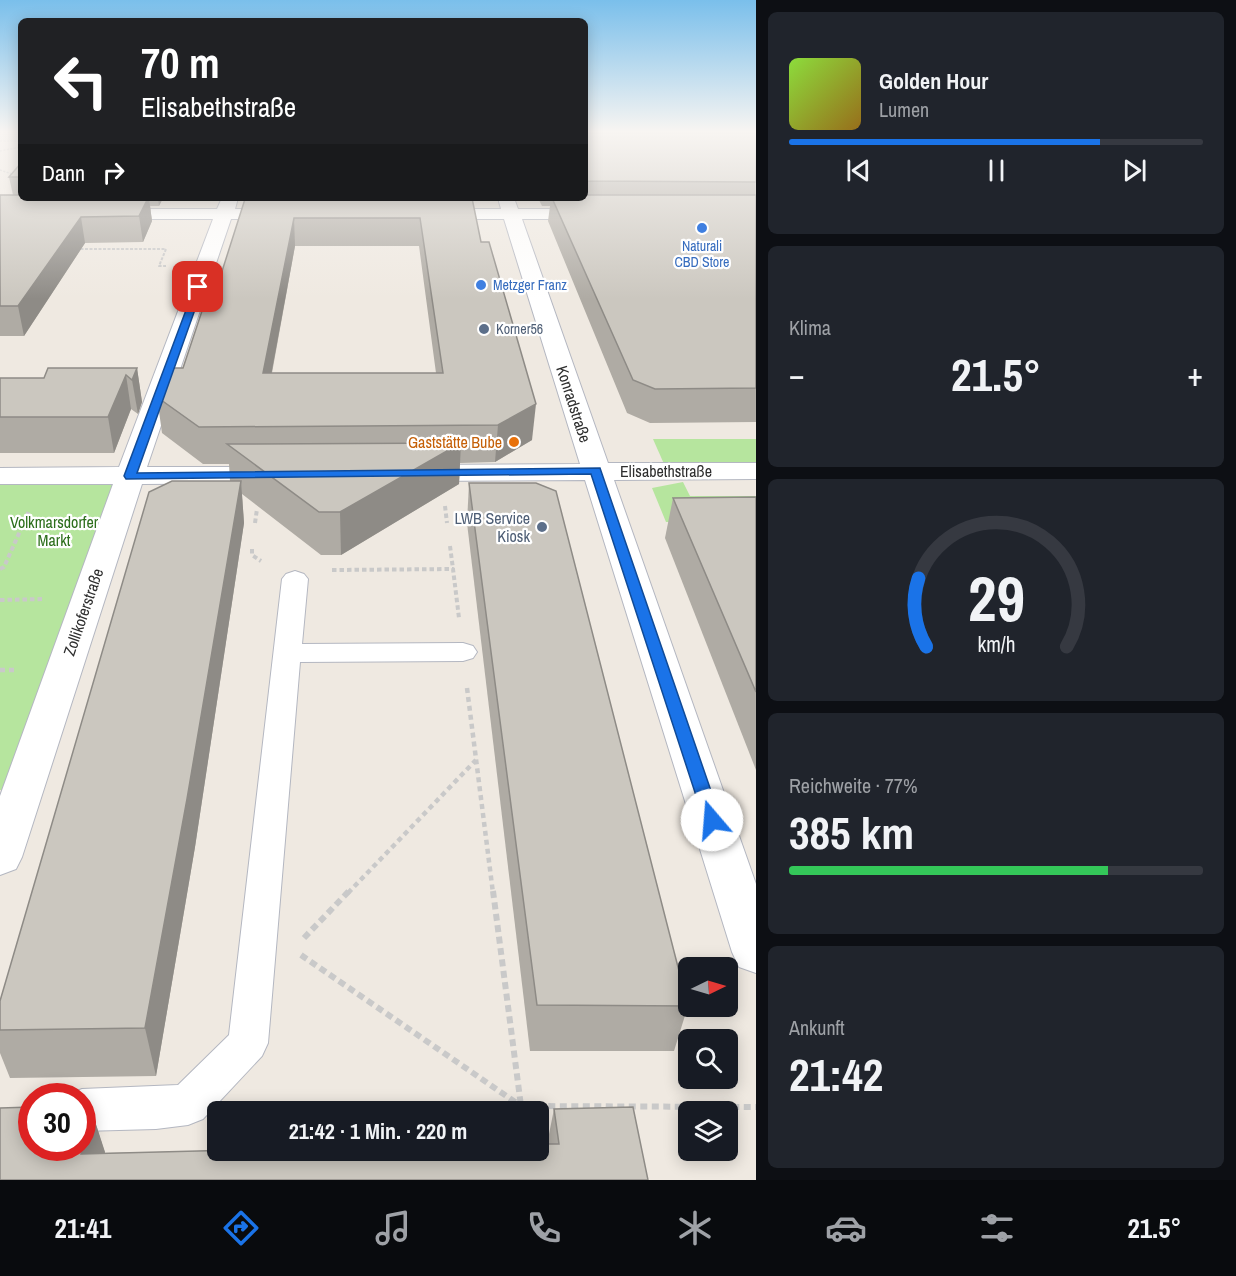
<!DOCTYPE html>
<html lang="de">
<head>
<meta charset="utf-8">
<style>
  body { margin:0; font-family:"Archivo Narrow",sans-serif; background:#20242c; color:#f1f3f6; height:100vh; display:flex; flex-direction:column; font-size:22px; white-space:nowrap }
  * { box-sizing:border-box; margin:0 }
  p { font-size:20px; color:#9ea1a6 }
  .icon { flex:none; width:33px; height:33px; fill:none; stroke:currentColor; stroke-width:2; stroke-linecap:round; stroke-linejoin:round }
  .map { position:relative; flex:1; overflow:hidden }
  .side { display:flex; flex-direction:column; gap:12px; padding:12px; background:#0d0f14; width:480px }
  .side>* { flex:none }
  .hud { position:absolute; left:18px; top:18px; width:570px; height:183px; border-radius:9px; box-shadow:0 3px 15px #0003; background:#202124; color:#fff; overflow:hidden }
  .needle { width:39px; rotate:85deg }
  .tools { position:absolute; left:678px; top:957px; display:grid; gap:12px }
  .tools a { display:grid; place-items:center; width:60px; height:60px; border-radius:9px; background:#171b24; box-shadow:0 3px 15px #0003; font-size:30px }
  .speed { position:absolute; left:18px; top:1083px; display:flex; gap:12px; font-size:30px; font-weight:700; text-align:center }
  .speed>* { display:grid; place-content:center; width:78px; height:78px; border-radius:50%; background:#171b24; box-shadow:0 3px 15px #0003; line-height:1 }
  .speed .limit { border:9px solid #d22; background:#fff; color:#111 }
  .pin { position:absolute; display:grid; place-items:center; width:51px; height:51px; color:#fff; margin:-26px; border-radius:12px; box-shadow:0 3px 9px #0006 }
  .me { position:absolute; width:66px; margin:-33px; rotate:342deg; stroke-linejoin:round; filter:drop-shadow(0 0 4px #0008) }
  .turn { display:flex; align-items:center; gap:21px; height:126px; padding:0 24px; font-size:27px }
  .turn .icon { width:78px; height:78px; stroke-width:2.5 }
  .turn b { display:block; font-size:42px; line-height:51px }
  .then { display:flex; align-items:center; height:57px; padding:0 24px; background:#0003; gap:12px; font-size:22px }
  .big { font-size:45px; font-weight:800; line-height:1.1 }
  .side .widget { flex:1; display:flex; flex-direction:column; justify-content:center; gap:9px; min-width:0; padding:0 21px; border-radius:9px; background:#20242c }
  .side .dial { align-items:center; gap:0 }
  .dial svg { height:156px; overflow:visible; fill:none; stroke:#363941; stroke-width:7; stroke-linecap:round; text-anchor:middle }
  .dial text { fill:#f1f3f6; stroke:none }
  .song { display:flex; align-items:center; gap:18px }
  .cover { width:72px; height:72px; border-radius:9px; background:linear-gradient(135deg,hsl(90 70% 55%),hsl(40 70% 35%)) }
  .played { height:6px; border-radius:3px; background:linear-gradient(90deg,#1a73e8 75%,#363941 75%) }
  .keys { display:flex; justify-content:space-around; direction:ltr }
  .heat { display:flex; justify-content:space-between; align-items:center; font-size:33px; direction:ltr }
  .charge { height:9px; border-radius:4px; background:linear-gradient(90deg,#34c759 77%,#363941 0) }
  .trip { position:absolute; left:207px; top:1101px; width:342px; height:60px; border-radius:9px; background:#171b24; box-shadow:0 3px 15px #0003; font-weight:800; line-height:60px; text-align:center }
  .menu { display:flex; height:96px; justify-content:space-around; align-items:center; background:#090b0e; color:#9ea1a6 }
  .menu .icon { width:42px; height:42px }
  .menu .current { color:#1a73e8 }
  .menu b { font-size:27px; color:#f1f3f6 }
  main { display:flex; flex:1; min-height:0 }
  .map>svg:first-child { display:block }
  .green { fill:#b6e59e }
  .lines { fill:none; stroke-linecap:round; stroke-linejoin:round }
  .service-casing { stroke:#b4b7c1; stroke-width:2 }
  .minor-casing { stroke:#b4b7c1; stroke-width:2 }
  .path-far4 { stroke:#c9c9c9; stroke-width:1.5; stroke-dasharray:2 1.5; stroke-linecap:butt }
  .path-far3 { stroke:#c9c9c9; stroke-width:2; stroke-dasharray:3 1.5; stroke-linecap:butt }
  .path-far2 { stroke:#c9c9c9; stroke-width:4; stroke-dasharray:4.5 3; stroke-linecap:butt }
  .path-far1 { stroke:#c9c9c9; stroke-width:4.5; stroke-dasharray:5 4; stroke-linecap:butt }
  .path { stroke:#c9c9c9; stroke-width:6; stroke-dasharray:7 4.5; stroke-linecap:butt }
  .service { fill:#fff; fill-rule:evenodd }
  .minor { fill:#fff; fill-rule:evenodd }
  .wall { fill:#afaba4; fill-rule:evenodd }
  .shaded-wall { fill:#8e8b86 }
  .building { fill:#cbc7bf; stroke:#8e8b86; stroke-width:1.5; fill-rule:evenodd }
  .route { fill:#1a73e8; stroke:#114b97; stroke-width:1.5 }
  .shop-dot { fill:#3f7fe0; stroke:#fff; stroke-width:2 }
  .service-dot { fill:#5c6f8a; stroke:#fff; stroke-width:2 }
  .food-dot { fill:#e8710a; stroke:#fff; stroke-width:2 }
  .labels { text-anchor:middle; stroke-width:4.5; stroke-linejoin:round; paint-order:stroke }
  .far-shop-label { font-size:14px; fill:#366cbe; stroke:#fff }
  .far-service-label { font-size:14px; fill:#4e5e75; stroke:#fff; text-anchor:start }
  .street-label { font-size:16px; fill:#2e2e2e; stroke:#fff }
  .food-label { font-size:16px; fill:#c56008; stroke:#fff; text-anchor:end }
  .service-label { font-size:16px; fill:#4e5e75; stroke:#fff; text-anchor:end }
  .park-label { font-size:16px; fill:#2c6e1b; stroke:#fff }
</style>
</head>
<body>
<main>
<div class="map">
<svg width="756" height="1180" viewBox="0 0 756 1180">
  <rect width="100%" height="100%" fill="#efe9e1"/>
  <g class="green">
    <path d="M653,439H756V463L664,464Z"/>
    <path d="M0,476H130L23,790H0Z"/>
    <path d="M683,482L690,496H756V522H666L652,488Z"/>
  </g>
  <g class="lines">
    <defs>
      <path id="service" d="M295,571L304,574L308,579L302,644L463,643L473,646L477,652L473,658L463,661L300,662L268,1043L262,1056L203,1119L188,1125L156,1129L82,1131V1096L67,1095L82,1089L178,1085L229,1035L282,579L286,574Z"/>
      <g id="minor">
        <path d="M222,198H238L235,209H283L289,210L292,214L289,218L283,219H231L147,467H274L284,469L288,475L284,481L274,483L142,484L22,857L16,869L0,875V796L113,484H0V468L119,467L213,219H107L101,218L98,214L101,210L107,209H217Z"/>
        <path d="M498,198H514L518,209H592L598,210L601,214L598,218L592,219H522L608,463H756V479L614,480L756,884V973L739,967L732,952L585,480L416,481L406,479L402,473L406,467L416,465L580,464L504,219H431L425,218L422,214L425,210L431,209H501Z"/>
      </g>
    </defs>
    <use href="#service" class="service-casing"/>
    <use href="#minor" class="minor-casing"/>
    <g class="path-far4">
      <path d="M0,141H21"/>
      <path d="M0,151L21,147"/>
      <path d="M0,170L21,177"/>
    </g>
    <path class="path-far3" d="M76,249H166L159,266H166"/>
    <g class="path-far2">
      <path d="M445,506L447,523"/>
      <path d="M255,523L257,509"/>
      <path d="M450,546L453,569"/>
      <path d="M252,549V555L261,561"/>
      <path d="M0,569L4,567L29,511"/>
      <path d="M332,570L453,569L459,618"/>
      <path d="M0,600L44,599"/>
    </g>
    <g class="path-far1">
      <path d="M0,670H17"/>
      <path d="M467,688L493,893"/>
      <path d="M348,893L476,760"/>
    </g>
    <g class="path">
      <path d="M493,891L521,1106"/>
      <path d="M304,938L349,891"/>
      <path d="M301,955L521,1106"/>
      <path d="M517,1112L521,1106L756,1107"/>
    </g>
    <use href="#service" class="service"/>
    <use href="#minor" class="minor"/>
  </g>
  <g class="wall">
    <path d="M585,133H756V422L650,423L627,413L548,221L550,206H542L538,198H585Z"/>
    <path d="M21,163V198H163L159,206H150L152,221L143,242L85,243L24,336H0V195H13L9,177Z"/>
    <path d="M472,198L481,242L532,440L495,462L460,463L459,484L341,555H321L242,494L244,523L195,847L156,1076L10,1078L0,1053V1001L230,481L229,464H203L162,433L157,397L183,368L217,287L245,199ZM295,246H419L436,373H272Z"/>
    <path d="M137,368L142,402L138,414L131,409L114,453H0V378H44Z"/>
    <path d="M469,483L688,1006L674,1051H530L467,523Z"/>
    <path d="M756,497V770L665,538L673,498Z"/>
    <path d="M90,1106L105,1153L547,1144L554,1109L648,1180H0Z"/>
  </g>
  <g class="shaded-wall">
    <path d="M148,198H149L152,221L143,242L139,216Z"/>
    <path d="M158,198H163L159,206Z"/>
    <path d="M81,217L85,243L24,336L18,306Z"/>
    <path d="M294,218L295,246L265,408L263,373Z"/>
    <path d="M137,368L142,402L138,414L132,380Z"/>
    <path d="M126,375L131,409L114,453L108,417Z"/>
    <path d="M536,404L532,440L495,462L498,425Z"/>
    <path d="M461,443L459,484L341,555L340,512Z"/>
    <path d="M241,481L244,523L195,847L156,1076L145,1028Z"/>
    <path d="M90,1106L105,1152L100,1180L81,1154Z"/>
  </g>
  <g class="building">
    <path d="M585,133H756V182L585,181Z"/>
    <path d="M21,163V177H9Z"/>
    <path d="M0,195H21V198H148L139,216L81,217L18,306H0Z"/>
    <path d="M585,195H756V388L655,389L633,380L552,198H585Z"/>
    <path d="M249,198H472L481,242H489L536,404L498,425L199,427L157,397L168,368H183L210,287H217L245,199H248ZM294,218H420L443,373H263Z"/>
    <path d="M48,368H137L132,380L126,375L108,417H0V378H44Z"/>
    <path d="M461,443L340,512H319L227,444Z"/>
    <path d="M172,481H241L187,799L145,1028L0,1030V1001L149,492Z"/>
    <path d="M469,483H536L556,491L688,1006L537,1005Z"/>
    <path d="M756,497V692L673,498Z"/>
    <path d="M82,1106H90L82,1144Z"/>
    <path d="M32,1107V1148H82L81,1154L237,1150H538V1144H559L554,1109L633,1107L648,1180H0V1108Z"/>
  </g>
  <linearGradient id="sky" x2="0" y2="1"><stop stop-color="#7abfeb"/><stop offset="0.44" stop-color="#f8f5f2"/><stop offset="1" stop-color="#f8f5f2" stop-opacity="0"/></linearGradient>
  <rect width="756" height="299" fill="url(#sky)"/>
  <path class="route" d="M195,286L203,287L137,473L600,468L721,820L719,825L712,827L706,825L704,820L591,474L126,479L124,476Z"/>
  <g class="shop-dot">
    <circle cx="702" cy="228" r="6"/>
    <circle cx="481" cy="285" r="6"/>
  </g>
  <g class="service-dot">
    <circle cx="484" cy="329" r="6"/>
    <circle cx="542" cy="527" r="6"/>
  </g>
  <circle class="food-dot" cx="514" cy="442" r="6"/>
  <g class="labels">
    <g class="far-shop-label">
      <text x="702" y="251">Naturali<tspan x="702" dy="16">CBD Store</tspan></text>
      <text x="493" y="290" text-anchor="start">Metzger Franz</text>
    </g>
    <g class="far-service-label">
      <text x="496" y="334">Korner56</text>
    </g>
    <g class="street-label">
      <text transform="translate(574 404) rotate(72)" y="6">Konradstraße</text>
      <text x="666" y="477">Elisabethstraße</text>
      <text transform="translate(83 612) rotate(-71)" y="6">Zollikoferstraße</text>
    </g>
    <g class="food-label">
      <text x="502" y="448">Gaststätte Bube</text>
    </g>
    <g class="service-label">
      <text x="530" y="524">LWB Service<tspan x="530" dy="18">Kiosk</tspan></text>
    </g>
    <g class="park-label">
      <text x="54" y="528">Volkmarsdorfer<tspan x="54" dy="18">Markt</tspan></text>
    </g>
  </g>
</svg>
<div class="tools">
<a><svg class="needle" viewBox="-14 -14 28 28"><path d="M0-13l5 13h-10z" fill="#e53935"/><path d="M0 13l5-13h-10z" fill="#9ea1a6"/></svg></a>
<a><svg class="icon" aria-label="search" viewBox="0 0 24 24"><circle cx="10" cy="10" r="6"/><path d="M15 15l6 6"/></svg></a>
<a><svg class="icon" aria-label="layers" viewBox="0 0 24 24"><path d="M12 4l9 5-9 5-9-5zM3 14l9 5 9-5"/></svg></a>
</div>
<div class="speed"><div class="limit">30</div></div>
<div class="pin" style="left:198px;top:287px;background:#d93025"><svg class="icon" aria-label="arrive" viewBox="0 0 24 24"><path d="M6 21V4h12l-3 4 3 4H6"/></svg></div>
<svg class="me" style="left:712px;top:820px" viewBox="-20 -20 40 40"><circle r="19" fill="#fff"/><path d="M0-13L10 11 0 6-10 11z" fill="#1a73e8"/></svg>
<div class="trip">21:42 · 1 Min. · 220 m</div>
<div class="hud">
<div class="turn"><svg class="icon" aria-label="left" viewBox="0 0 24 24"><path d="M17 20v-9H6M10 6l-5 5 5 5"/></svg><div><b>70 m</b>Elisabethstraße</div></div>
<div class="then">Dann<svg class="icon" aria-label="right" viewBox="0 0 24 24"><path d="M7 20v-9h11M14 6l5 5-5 5"/></svg></div>
</div>
</div>
<section class="side">
<div class="widget">
<div class="song"><i class="cover"></i><div><b>Golden Hour</b><p>Lumen</p></div></div>
<div class="played"></div>
<div class="keys"><svg class="icon" aria-label="previous" viewBox="0 0 24 24"><path d="M18 5L8 12l10 7zM5 5v14"/></svg><svg class="icon" aria-label="pause" viewBox="0 0 24 24"><path d="M8 5v14M16 5v14"/></svg><svg class="icon" aria-label="next" viewBox="0 0 24 24"><path d="M6 5l10 7-10 7zM19 5v14"/></svg></div>
</div>
<div class="widget"><p>Klima</p>
<div class="heat"><a>−</a><b class="big">21.5°</b><a>+</a></div>
</div>
<div class="widget dial"><svg viewBox="0 0 100 80">
<path d="M14 69A42 42 0 1 1 86 69"/>
<path d="M14 69A42 42 0 0 1 10 34" stroke="#1a73e8"/>
<text x="50" y="56" font-size="32" font-weight="700">29</text>
<text x="50" y="72" font-size="11">km/h</text>
</svg></div>
<div class="widget"><p>Reichweite · 77%</p><b class="big">385 km</b><div class="charge"></div></div>
<div class="widget"><p>Ankunft</p><b class="big">21:42</b></div>
</section>
</main>
<nav class="menu">
<b>21:41</b>
<svg class="icon current" aria-label="directions" viewBox="0 0 24 24"><path d="M12 3l9 9-9 9-9-9zM9 14v-3h6M13 9l2 2-2 2"/></svg>
<svg class="icon" aria-label="music" viewBox="0 0 24 24"><path d="M9 18V5l10-2v13"/><circle cx="6" cy="18" r="3"/><circle cx="16" cy="16" r="3"/></svg>
<svg class="icon" aria-label="phone" viewBox="0 0 24 24"><path d="M5 4h4l2 5-3 2q2 4 5 5l2-3 5 2v4C11 20 4 13 5 4z"/></svg>
<svg class="icon" aria-label="climate" viewBox="0 0 24 24"><path d="M12 3v18M4 7l16 10M4 17L20 7"/></svg>
<svg class="icon" aria-label="car" viewBox="0 0 24 24"><path d="M5 17H2v-5l4-1 3-4h7l3 4 3 1v5h-3M9 17h6M6 11h13"/><circle cx="7" cy="17" r="2"/><circle cx="17" cy="17" r="2"/></svg>
<svg class="icon" aria-label="filters" viewBox="0 0 24 24"><path d="M4 7h16M4 17h16"/><circle cx="9" cy="7" r="2"/><circle cx="15" cy="17" r="2"/></svg>
<b>21.5°</b>
</nav>
</body>
</html>
